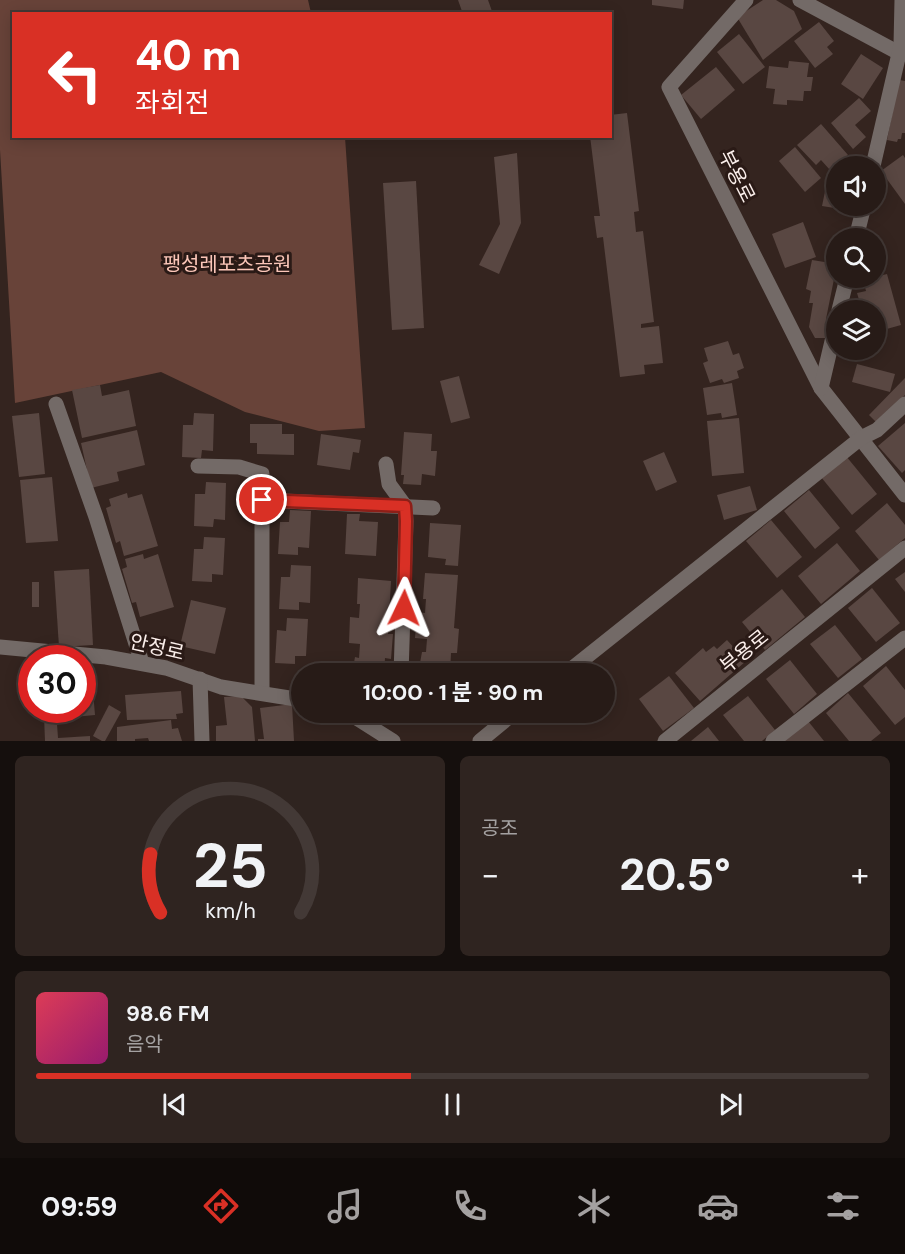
<!DOCTYPE html>
<html lang="ko">
<head>
<meta charset="utf-8">
<style>
  body { margin:0; font-family:"DM Sans","Noto Sans KR",sans-serif; background:#2f2420; color:#f1f3f6; height:100vh; display:flex; flex-direction:column; font-size:22px; white-space:nowrap }
  * { box-sizing:border-box; margin:0 }
  p { font-size:20px; color:#a4a1a1 }
  .icon { flex:none; width:33px; height:33px; fill:none; stroke:currentColor; stroke-width:2; stroke-linecap:round; stroke-linejoin:round }
  .map { position:relative; height:741px; overflow:hidden }
  .side { display:flex; flex-direction:column; gap:15px; padding:15px; background:#150f0d; flex:1 }
  .side>* { flex:none }
  .guide { position:absolute; left:12px; top:12px; width:600px; height:126px; border-radius:0px; box-shadow:0 3px 15px #0003,0 0 0 2px #433936; background:#d93025; color:#fff; overflow:hidden }
  .buttons { position:absolute; left:826px; top:156px; display:grid; gap:12px }
  .buttons a { display:grid; place-items:center; width:60px; height:60px; border-radius:50%; background:#271b17; box-shadow:0 3px 15px #0003,0 0 0 2px #433936; font-size:30px }
  .speed { position:absolute; left:18px; top:645px; display:flex; gap:12px; font-size:30px; font-weight:700; text-align:center }
  .speed>* { display:grid; place-content:center; width:78px; height:78px; border-radius:50%; background:#271b17; box-shadow:0 3px 15px #0003,0 0 0 2px #433936; line-height:1 }
  .speed .limit { border:9px solid #d22; background:#fff; color:#111 }
  .pin { position:absolute; display:grid; place-items:center; width:51px; height:51px; color:#fff; margin:-26px; border:3px solid #fff; border-radius:50%; box-shadow:0 2px 6px #0007 }
  .me { position:absolute; width:66px; margin:-33px; rotate:2deg; stroke-linejoin:round; filter:drop-shadow(0 0 4px #0008) }
  .turn { display:flex; align-items:center; gap:21px; height:126px; padding:0 24px; font-size:27px }
  .turn .icon { width:78px; height:78px; stroke-width:2.5 }
  .turn b { display:block; font-size:42px; line-height:51px }
  .big { font-size:45px; font-weight:700; line-height:1.1 }
  .side .widget { flex:1; display:flex; flex-direction:column; justify-content:center; gap:9px; min-width:0; padding:0 21px; border-radius:9px; background:#2f2420 }
  .side .dial { align-items:center; gap:0 }
  .dial svg { height:156px; overflow:visible; fill:none; stroke:#433936; stroke-width:7; stroke-linecap:round; text-anchor:middle }
  .dial text { fill:#f1f3f6; stroke:none }
  .song { display:flex; align-items:center; gap:18px }
  .cover { width:72px; height:72px; border-radius:9px; background:linear-gradient(135deg,hsl(350 70% 55%),hsl(320 70% 35%)) }
  .played { height:6px; border-radius:3px; background:linear-gradient(90deg,#d93025 45%,#433936 45%) }
  .keys { display:flex; justify-content:space-around; direction:ltr }
  .heat { display:flex; justify-content:space-between; align-items:center; font-size:33px; direction:ltr }
  .side .tiles { flex:1; display:grid; gap:15px; grid-template-columns:1fr 1fr }
  .widget:last-child { grid-column:span 2 }
  .trip { position:absolute; left:291px; top:663px; width:324px; height:60px; border-radius:30px; background:#271b17; box-shadow:0 3px 15px #0003,0 0 0 2px #433936; font-weight:700; line-height:60px; text-align:center }
  .dock { display:flex; height:96px; justify-content:space-around; align-items:center; background:#100b09; color:#a4a1a1 }
  .dock .icon { width:42px; height:42px }
  .dock .on { color:#d93025 }
  .dock b { font-size:27px; color:#f1f3f6 }
  .map>svg:first-child { display:block }
  .green { fill:#684339 }
  .building { fill:#594742 }
  .lines { fill:none; stroke-linecap:round; stroke-linejoin:round }
  .minor { stroke:#736a67; stroke-width:15 }
  .route-casing { stroke:#8d1f18; stroke-width:15 }
  .route { stroke:#d93025; stroke-width:10 }
  .labels { text-anchor:middle; stroke-width:6; stroke-linejoin:round; paint-order:stroke }
  .street-label { font-size:20px; fill:#fbefeb; stroke:#2a1a16 }
  .park-label { font-size:20px; fill:#fbc6b8; stroke:#2a1a16 }
</style>
</head>
<body>
<div class="map">
<svg width="905" height="741" viewBox="0 0 905 741">
  <rect width="100%" height="100%" fill="#34241f"/>
  <path class="green" d="M0,0H308L311,13L14,14V136L345,137L365,428L319,431L245,412L161,372L15,403L0,150Z"/>
  <g class="building">
    <path d="M458,0H488L493,14H463Z"/>
    <path d="M652,0H684L683,9L652,5Z"/>
    <path d="M763,0H776L794,11L802,29L763,60L737,17Z"/>
    <path d="M819,22L834,41L827,47L833,54L815,68L794,41Z"/>
    <path d="M739,34L765,67L743,84L717,52Z"/>
    <path d="M861,54L883,68L863,99L841,84Z"/>
    <path d="M789,61L809,63L807,77H813L811,91H804L803,101L787,100V105L773,104L775,89L766,88L769,66L788,68Z"/>
    <path d="M716,67L735,90L701,119L681,95Z"/>
    <path d="M899,80L905,81V133H902L901,139H898L897,142L887,140Z"/>
    <path d="M859,98L871,111L855,125L866,137L853,149L831,123Z"/>
    <path d="M627,113L639,211L634,212L636,232L643,231L654,322L641,324V328L659,326L663,363L644,365L645,374L620,377L603,237L597,238L594,216H600L590,136H610V115Z"/>
    <path d="M821,124L848,155L830,170L821,160L816,165L797,145Z"/>
    <path d="M795,147L821,178L805,192L779,161Z"/>
    <path d="M517,153L521,223L499,274L479,265L500,224L494,157Z"/>
    <path d="M903,155L905,158V204L881,171Z"/>
    <path d="M829,172L837,173V206H854L853,211L822,206Z"/>
    <path d="M416,181L424,328L392,330L383,183Z"/>
    <path d="M803,222L816,257L785,268L772,234Z"/>
    <path d="M812,260L837,264L826,319V338H815L809,327L813,303H809L811,291L806,289Z"/>
    <path d="M887,274L901,325L876,332V310H862L857,293L866,291L863,280Z"/>
    <path d="M728,341L733,355L739,353L744,368L737,371L739,378L724,383L722,379L710,383L703,363L708,361L704,348Z"/>
    <path d="M857,364L895,374L890,392L852,382Z"/>
    <path d="M459,376L470,418L451,423L440,381Z"/>
    <path d="M905,378V395L877,423L869,415Z"/>
    <path d="M732,383L737,415L722,418L721,413L707,415L703,388Z"/>
    <path d="M100,385L102,396L129,390L136,426L82,438L72,390Z"/>
    <path d="M39,413L45,474L19,477L12,416Z"/>
    <path d="M194,413L214,414L213,451L202,450L201,458L182,457L183,425H193Z"/>
    <path d="M739,418L744,473L712,476L707,421Z"/>
    <path d="M905,423V470L902,473L878,446Z"/>
    <path d="M250,424H282V434H294V455L257,454V443H250Z"/>
    <path d="M137,430L145,465L117,472L119,481L91,488L81,443Z"/>
    <path d="M404,432L432,434L431,451H437L435,476L422,474L421,485L403,484L404,475H401Z"/>
    <path d="M321,434L361,440L359,453L353,452L350,470L317,465Z"/>
    <path d="M664,452L677,482L656,491L643,461Z"/>
    <path d="M846,456L877,494L852,515L821,477Z"/>
    <path d="M52,477L58,541L26,543L20,480Z"/>
    <path d="M206,482L226,483L225,520L214,519L213,527L194,526L195,494H205Z"/>
    <path d="M750,486L757,510L724,520L717,495Z"/>
    <path d="M809,490L840,528L815,549L784,511Z"/>
    <path d="M127,493L128,498L142,494L158,546L124,556L120,541L116,543L106,508L111,506L109,499Z"/>
    <path d="M887,503L905,525V538L879,560L855,531Z"/>
    <path d="M290,510L311,511L309,548L298,547V555L278,554L280,522H289Z"/>
    <path d="M347,514H360L359,521L378,522L376,556L345,554Z"/>
    <path d="M771,520L802,557L777,578L746,541Z"/>
    <path d="M430,523L461,525L458,566L445,565L446,559L428,557Z"/>
    <path d="M204,537L225,538L223,575L212,574V582L192,581L194,549H203Z"/>
    <path d="M837,543L860,571L821,604L798,576Z"/>
    <path d="M143,554L144,559L158,554L174,607L140,617L136,602L132,603L122,569L127,567L125,559Z"/>
    <path d="M291,565L311,566L310,603L299,602V610L279,609L281,577H290Z"/>
    <path d="M89,569L93,645L59,647L54,571Z"/>
    <path d="M905,572V592L895,579Z"/>
    <path d="M425,573L458,575L454,628L459,629L457,653H451L450,674H418L422,652H426L427,639L415,638L417,612L425,613L426,599H423Z"/>
    <path d="M358,578L391,581L388,634H393L391,659L385,658L384,674H352L355,657L359,658L360,644L349,643L350,617L359,618L360,604H357Z"/>
    <rect x="32" y="582" width="7" height="25"/>
    <path d="M872,588L900,623L876,642L848,608Z"/>
    <path d="M782,589L805,617L765,650L742,622Z"/>
    <path d="M191,600L226,608L215,654L180,646Z"/>
    <path d="M287,618L308,619L306,656H295V664L275,663L277,630L286,631Z"/>
    <path d="M835,625L862,659L838,678L810,644Z"/>
    <path d="M727,640L746,661L700,701L675,673L703,648L706,652L714,646L717,649Z"/>
    <path d="M790,660L817,694L794,714L766,679Z"/>
    <path d="M886,666L905,690V717L895,725L863,686Z"/>
    <path d="M82,667H91L95,715L74,717L73,710H82Z"/>
    <path d="M510,670V674H475V671Z"/>
    <path d="M669,676L694,708L663,731L639,699Z"/>
    <path d="M181,691L183,713L176,714L177,719L127,720L125,695Z"/>
    <path d="M848,693L881,733L871,741H849L826,713Z"/>
    <path d="M241,696L252,707L255,741H216V726L227,725L224,697Z"/>
    <path d="M748,696L775,730L762,741H744L723,715Z"/>
    <path d="M292,704L294,741H258V739H264L260,708Z"/>
    <path d="M109,705L121,712L105,741H102L93,736Z"/>
    <path d="M36,710H56L58,738L90,736V741H45L44,716L37,717Z"/>
    <path d="M171,720L172,729L178,728L182,741H149L148,738L135,739V741H117V727Z"/>
    <path d="M808,721L824,741H784Z"/>
    <path d="M708,727L719,741H691Z"/>
  </g>
  <g class="lines">
    <g class="minor">
      <path d="M746,0L669,87L821,388L905,495"/>
      <path d="M800,0L899,53L905,54"/>
      <path d="M873,166L901,45L902,0"/>
      <path d="M856,238L864,206"/>
      <path d="M839,310L847,278"/>
      <path d="M821,388L837,320"/>
      <path d="M56,404L96,517L142,663"/>
      <path d="M386,464L389,484L405,506L406,521L401,674"/>
      <path d="M198,466L239,467L262,474V693"/>
      <path d="M262,500L433,508"/>
      <path d="M0,647L106,657L166,668L221,687L302,700"/>
      <path d="M565,674L861,438L877,430L905,404"/>
      <path d="M200,679L202,741"/>
      <path d="M347,712L393,741"/>
      <path d="M480,741L515,712"/>
      <path d="M665,741L905,548"/>
      <path d="M773,741L905,638"/>
    </g>
  </g>
  <g class="lines">
    <defs>
      <path id="route" d="M262,500L405,506L406,521L404,608"/>
    </defs>
    <use href="#route" class="route-casing"/>
    <use href="#route" class="route"/>
  </g>
  <g class="labels">
    <g class="street-label">
      <text transform="translate(737 176) rotate(63)" y="7">부용로</text>
      <text transform="translate(157 647) rotate(13)" y="7">안정로</text>
      <text transform="translate(744 651) rotate(-39)" y="7">부용로</text>
    </g>
    <g class="park-label">
      <text x="227" y="271">팽성레포츠공원</text>
    </g>
  </g>
</svg>
<div class="buttons">
<a><svg class="icon" aria-label="sound" viewBox="0 0 24 24"><path d="M4 9h4l5-4v14l-5-4H4zM17 9q2 3 0 6"/></svg></a>
<a><svg class="icon" aria-label="search" viewBox="0 0 24 24"><circle cx="10" cy="10" r="6"/><path d="M15 15l6 6"/></svg></a>
<a><svg class="icon" aria-label="layers" viewBox="0 0 24 24"><path d="M12 4l9 5-9 5-9-5zM3 14l9 5 9-5"/></svg></a>
</div>
<div class="speed"><div class="limit">30</div></div>
<div class="pin" style="left:262px;top:500px;background:#d93025"><svg class="icon" aria-label="arrive" viewBox="0 0 24 24"><path d="M6 21V4h12l-3 4 3 4H6"/></svg></div>
<svg class="me" style="left:404px;top:608px" viewBox="-20 -20 40 40"><path d="M0-17L14 15 0 8-14 15z" fill="#d93025" stroke="#fff" stroke-width="4"/></svg>
<div class="trip">10:00 · 1 분 · 90 m</div>
<div class="guide">
<div class="turn"><svg class="icon" aria-label="left" viewBox="0 0 24 24"><path d="M17 20v-9H6M10 6l-5 5 5 5"/></svg><div><b>40 m</b>좌회전</div></div>
</div>
</div>
<section class="side">
<div class="tiles">
<div class="widget dial"><svg viewBox="0 0 100 80">
<path d="M14 69A42 42 0 1 1 86 69"/>
<path d="M14 69A42 42 0 0 1 9 39" stroke="#d93025"/>
<text x="50" y="56" font-size="32" font-weight="700">25</text>
<text x="50" y="72" font-size="11">km/h</text>
</svg></div>
<div class="widget"><p>공조</p>
<div class="heat"><a>−</a><b class="big">20.5°</b><a>+</a></div>
</div>
<div class="widget">
<div class="song"><i class="cover"></i><div><b>98.6 FM</b><p>음악</p></div></div>
<div class="played"></div>
<div class="keys"><svg class="icon" aria-label="previous" viewBox="0 0 24 24"><path d="M18 5L8 12l10 7zM5 5v14"/></svg><svg class="icon" aria-label="pause" viewBox="0 0 24 24"><path d="M8 5v14M16 5v14"/></svg><svg class="icon" aria-label="next" viewBox="0 0 24 24"><path d="M6 5l10 7-10 7zM19 5v14"/></svg></div>
</div>
</div>
</section>
<nav class="dock">
<b>09:59</b>
<svg class="icon on" aria-label="directions" viewBox="0 0 24 24"><path d="M12 3l9 9-9 9-9-9zM9 14v-3h6M13 9l2 2-2 2"/></svg>
<svg class="icon" aria-label="music" viewBox="0 0 24 24"><path d="M9 18V5l10-2v13"/><circle cx="6" cy="18" r="3"/><circle cx="16" cy="16" r="3"/></svg>
<svg class="icon" aria-label="phone" viewBox="0 0 24 24"><path d="M5 4h4l2 5-3 2q2 4 5 5l2-3 5 2v4C11 20 4 13 5 4z"/></svg>
<svg class="icon" aria-label="climate" viewBox="0 0 24 24"><path d="M12 3v18M4 7l16 10M4 17L20 7"/></svg>
<svg class="icon" aria-label="car" viewBox="0 0 24 24"><path d="M5 17H2v-5l4-1 3-4h7l3 4 3 1v5h-3M9 17h6M6 11h13"/><circle cx="7" cy="17" r="2"/><circle cx="17" cy="17" r="2"/></svg>
<svg class="icon" aria-label="filters" viewBox="0 0 24 24"><path d="M4 7h16M4 17h16"/><circle cx="9" cy="7" r="2"/><circle cx="15" cy="17" r="2"/></svg>
</nav>
</body>
</html>
